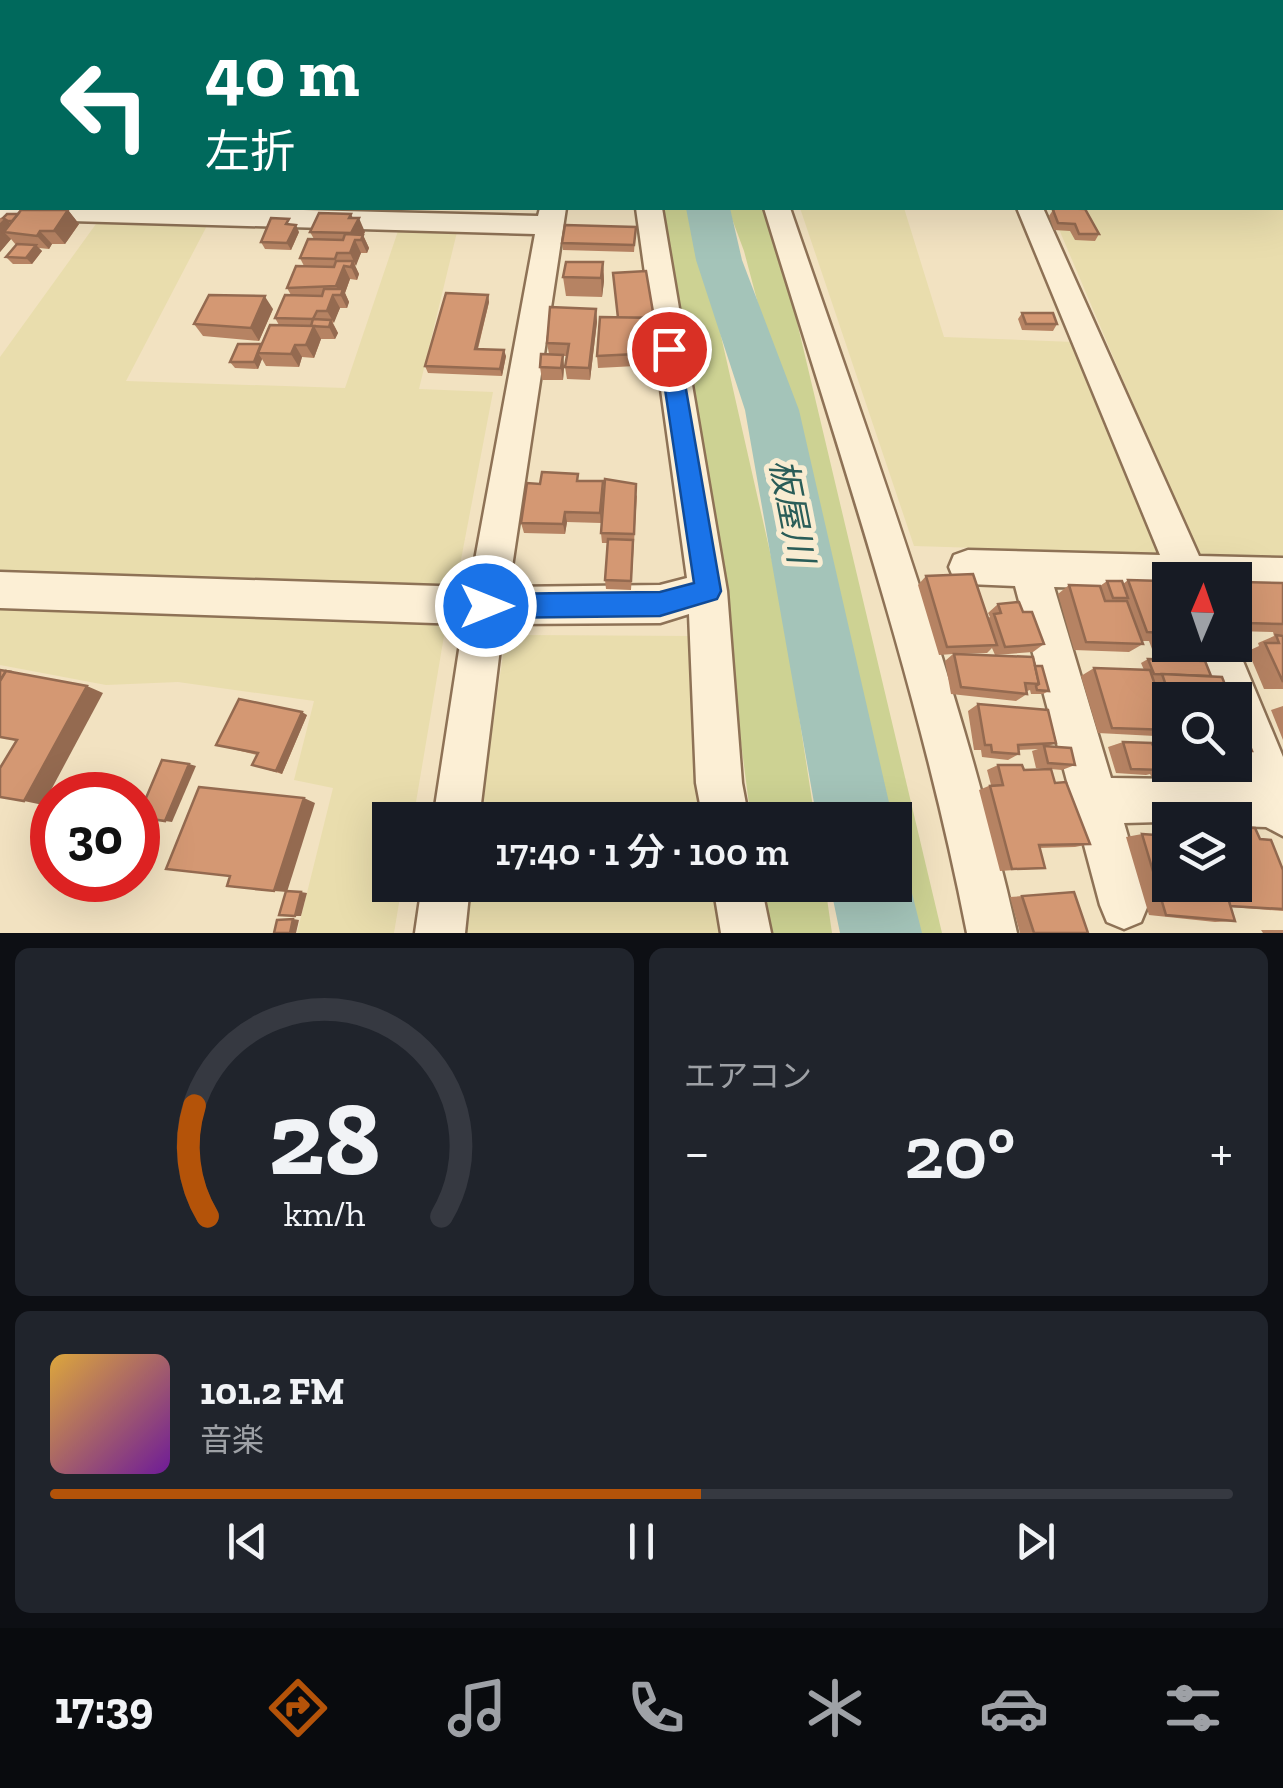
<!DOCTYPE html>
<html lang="ja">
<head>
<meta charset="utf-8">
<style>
  body { margin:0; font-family:"Zilla Slab","Noto Sans JP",serif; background:#20242c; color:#f1f3f6; height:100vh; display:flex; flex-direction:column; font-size:38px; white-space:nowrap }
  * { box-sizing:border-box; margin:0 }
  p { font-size:32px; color:#9ea1a6 }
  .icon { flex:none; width:55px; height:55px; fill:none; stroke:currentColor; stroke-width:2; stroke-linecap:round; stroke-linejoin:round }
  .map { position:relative; height:933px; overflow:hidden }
  .side { display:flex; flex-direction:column; gap:15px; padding:15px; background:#0d0f14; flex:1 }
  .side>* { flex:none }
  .guide { position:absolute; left:0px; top:0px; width:1285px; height:210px; box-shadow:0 10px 40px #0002; background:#00695c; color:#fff; overflow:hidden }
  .needle { width:65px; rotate:2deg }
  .fabs { position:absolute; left:1152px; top:562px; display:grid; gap:20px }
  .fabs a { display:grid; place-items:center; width:100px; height:100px; border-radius:0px; background:#171b24; box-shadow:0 10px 40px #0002; font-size:50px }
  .speed { position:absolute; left:30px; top:772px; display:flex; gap:20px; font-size:50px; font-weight:700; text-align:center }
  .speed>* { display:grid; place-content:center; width:130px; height:130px; border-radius:50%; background:#171b24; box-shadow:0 10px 40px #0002; line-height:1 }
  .speed .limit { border:15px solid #d22; background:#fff; color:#111 }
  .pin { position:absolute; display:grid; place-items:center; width:85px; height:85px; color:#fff; margin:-42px; border:5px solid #fff; border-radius:50%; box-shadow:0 2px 10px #0007 }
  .me { position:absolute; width:110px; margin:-55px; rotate:90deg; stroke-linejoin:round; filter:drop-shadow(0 0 8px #0008) }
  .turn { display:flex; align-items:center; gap:35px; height:210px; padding:0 40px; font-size:45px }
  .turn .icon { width:130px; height:130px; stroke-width:2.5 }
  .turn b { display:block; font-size:70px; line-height:85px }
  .big { font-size:75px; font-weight:600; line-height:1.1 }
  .side .widget { flex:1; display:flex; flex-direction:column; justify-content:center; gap:15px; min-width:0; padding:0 35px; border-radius:15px; background:#20242c }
  .side .dial { align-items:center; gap:0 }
  .dial svg { height:260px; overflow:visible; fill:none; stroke:#363941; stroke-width:7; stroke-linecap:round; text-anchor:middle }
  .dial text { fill:#f1f3f6; stroke:none }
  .song { display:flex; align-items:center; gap:30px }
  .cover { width:120px; height:120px; border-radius:15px; background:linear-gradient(135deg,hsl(40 70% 55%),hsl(280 70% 35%)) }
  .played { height:10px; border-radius:5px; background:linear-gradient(90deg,#b45309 55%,#363941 55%) }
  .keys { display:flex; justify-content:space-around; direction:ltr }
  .heat { display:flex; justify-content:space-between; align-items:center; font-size:55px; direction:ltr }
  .side .tiles { flex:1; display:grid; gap:15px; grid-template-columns:1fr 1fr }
  .widget:last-child { grid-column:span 2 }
  .trip { position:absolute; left:372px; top:802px; width:540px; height:100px; border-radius:0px; background:#171b24; box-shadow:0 10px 40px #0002; font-weight:600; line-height:100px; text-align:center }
  .tabs { display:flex; height:160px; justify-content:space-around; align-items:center; background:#090b0e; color:#9ea1a6 }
  .tabs .icon { width:70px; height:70px }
  .tabs .selected { color:#b45309 }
  .tabs b { font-size:45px; color:#f1f3f6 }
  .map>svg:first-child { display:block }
  .farmland { fill:#e9ddad }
  .green { fill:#cdd293 }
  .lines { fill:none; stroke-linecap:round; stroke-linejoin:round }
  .river { fill:#a4c4b9; fill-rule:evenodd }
  .street-casing { stroke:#8e7256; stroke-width:5 }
  .secondary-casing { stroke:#705339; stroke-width:5 }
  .street { fill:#fcefd5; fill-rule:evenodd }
  .secondary { fill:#fcefd5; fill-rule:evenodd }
  .wall { fill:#b68363 }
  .shaded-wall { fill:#946a50 }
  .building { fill:#d49873; stroke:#946a50; stroke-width:2.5 }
  .route { fill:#1a73e8; stroke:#114b97; stroke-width:2.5 }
  .labels { text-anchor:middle; stroke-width:10; stroke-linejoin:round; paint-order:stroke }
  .water-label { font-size:35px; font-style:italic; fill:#2a5d58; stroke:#f9ecd1 }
</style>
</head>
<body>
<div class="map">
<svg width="1283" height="933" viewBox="0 0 1283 933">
  <rect width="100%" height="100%" fill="#f2e2c1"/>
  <g class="farmland">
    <path d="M1283,207V561L1199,559L1050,208Z"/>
    <path d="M800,208H904L944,337L1074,342L1161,554L914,546Z"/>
    <path d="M101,217L210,220L126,381L345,388L398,231L457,232L419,389L493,392L455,591L0,579V357Z"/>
    <path d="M0,602L446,624L413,820H390V885H402L394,933H297L333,788L294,780L314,701L178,682L106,685L0,665Z"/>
    <path d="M526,635L694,636L708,820H479L503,655Z"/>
    <path d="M470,885H719L727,933H463Z"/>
  </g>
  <g class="green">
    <path d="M653,208H692L782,605L815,820H751L722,595Z"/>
    <path d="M728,208H766L783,263L942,933H907L895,881V820H881L801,466L744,251Z"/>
    <path d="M759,885H825L832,933H765Z"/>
  </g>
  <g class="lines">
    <g class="river">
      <path d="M584,0H618L620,2H586Z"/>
      <path d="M686,208H730L742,260L799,410L893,820H817L745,410L696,260Z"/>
      <path d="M895,856L910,885L922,933H840L830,885H895Z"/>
    </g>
    <defs>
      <g id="street">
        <path d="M653,0H674L675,2H655Z"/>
        <path d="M933,0H953L954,2H934Z"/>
        <path d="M2,82V97L0,98V83Z"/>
        <rect x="1282" y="190" width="1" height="16"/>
        <path d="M0,201L2,208H228L538,216L540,208H566L509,587L660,585L687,578L636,208H662L727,591L742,783L749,820H703L696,783L689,614L660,623L503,624L479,820H433L463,624L0,608V572L470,587L535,234L0,219Z"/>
        <path d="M764,208H790C872,447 961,686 1017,933H967C919,687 837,447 764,208Z"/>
        <path d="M1017,208H1043L1199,556L1283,558V594L1235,592V580H1170V590L1054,587L1111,778L1247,780L1235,748V700H1217L1196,645H1235V642L1283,757V836L1266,827L1235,826V820L1124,823L1148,905L1141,922L1124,929L1107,922L1100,905L1015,586L968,584L954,579L949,567L954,555L968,550L1160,555Z"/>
        <path d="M422,885H470L465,933H415Z"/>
        <path d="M713,885H761L771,933H721Z"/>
      </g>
      <g id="secondary">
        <path d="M1081,0H1113L1114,2H1082Z"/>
        <rect x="1282" y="76" width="1" height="20"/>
      </g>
    </defs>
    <use href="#street" class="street-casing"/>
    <use href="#secondary" class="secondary-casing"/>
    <use href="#street" class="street"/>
    <use href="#secondary" class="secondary"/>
  </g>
  <g class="wall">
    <path d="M68,210L79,224L65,244H52L49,249L39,248L42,251L32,264H13L6,257L16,245L11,239L0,252V218L18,214Z"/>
    <path d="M1053,210L1099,234L1095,241L1075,240L1070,231L1054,230L1049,216Z"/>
    <path d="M353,218L365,232L363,235L369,248L367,253H361L355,266L359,274L357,280L350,279L345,293L349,302L347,308H340L333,323L338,333L335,339H321L314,358L302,357L299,367L266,366L262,359L258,369L235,368L230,362L262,345L279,325L275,318L291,295L287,288L304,266L300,258L314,239L310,232Z"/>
    <path d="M636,227L634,252L563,250L562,243Z"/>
    <path d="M299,232L291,250L265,249L261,242Z"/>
    <path d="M603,262L604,281L602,297L566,296L563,277Z"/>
    <path d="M488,295L489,302L478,349L506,356L502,376L428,373L425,366Z"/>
    <path d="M273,309L259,341L203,336L194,324Z"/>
    <path d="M596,309L597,322L590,380L567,379L565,367L567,356H563L564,367L563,380H542L540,367L549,354L547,343Z"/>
    <path d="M1022,313L1057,324L1053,331L1022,330L1018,319Z"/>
    <path d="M618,318H657V356L637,355L636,366L598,368L597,356Z"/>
    <path d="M579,481H603V492L601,523L567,522L565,534L524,533L521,523L540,484Z"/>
    <path d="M637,495L631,590L606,589L605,580L607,543H602L601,533Z"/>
    <path d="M926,576L988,618L990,617L988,613L998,604L1023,612L1044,644L1033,652L995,655L992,648L987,653L961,654L1035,666L1049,691L1043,694H1031L1030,690L1027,691V694L1016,701L951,694L945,661L953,654L939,655L918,585Z"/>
    <path d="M1128,580L1166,592L1170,589V645H1202L1191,651L1152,649L1149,641H1141L1143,644L1129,652L1074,650L1058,594L1069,585L1100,586L1107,581L1123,584Z"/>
    <path d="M1242,582L1283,583V689H1264L1248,651L1259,646L1258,643L1274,636L1273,632L1235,631V586Z"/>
    <path d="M1148,659L1211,676L1231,700H1170V740H1168L1165,732L1155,736L1098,733L1081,676L1094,668L1144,670L1141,663Z"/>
    <path d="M978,704L1056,743L1048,746L1075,765L1062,770L1051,769L1055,783L1090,844L1075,847L1039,848L1045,868L1000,871L979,790L991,785L987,770L998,765L1024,770L1050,769L1036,768L1032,751L1038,749L1018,750L1019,754L1008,760L982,757L981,750H974L968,711Z"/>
    <path d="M1283,706V740L1271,710Z"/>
    <path d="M1235,710L1252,751L1235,756Z"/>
    <path d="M307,715L282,774L252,765L257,755L216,745Z"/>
    <path d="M1123,742L1153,745L1157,743L1170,765H1221L1225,774L1207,779L1176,778L1175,776H1151L1150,774L1146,775L1116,773L1108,747Z"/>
    <path d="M1142,834L1170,885L1260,839L1283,870V911L1231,907L1235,921L1215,922L1149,915L1126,837Z"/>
    <path d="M1074,892L1088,933H1020L1010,897Z"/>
    <path d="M1261,930H1283V933H1263Z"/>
  </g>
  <g class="shaded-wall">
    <path d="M68,210L79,224L65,244L54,231Z"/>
    <path d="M351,214L356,225L359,218L365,232L360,240H355L361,253L356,266L350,253L349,218Z"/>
    <path d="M5,218L17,231L4,232L11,239L0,252V223Z"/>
    <path d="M296,225L299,232L291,250L287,243Z"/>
    <path d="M40,231L52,244L49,249L37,236Z"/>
    <path d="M363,235L369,248L367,253L361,240Z"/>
    <path d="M36,245L42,251L32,264L26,258Z"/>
    <path d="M353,261L359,274L357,280L351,267Z"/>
    <path d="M603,262L604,281L602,297L601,278Z"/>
    <path d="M344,266L350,279L345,293L349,302L347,308L336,286Z"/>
    <path d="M264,295L273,309L259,341L251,328Z"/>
    <path d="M333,295L340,308L334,323L327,311Z"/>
    <path d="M488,295L489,302L476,355L475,349Z"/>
    <path d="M596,309L597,322L590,380L589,368Z"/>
    <path d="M331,320L338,333L335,339L329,327Z"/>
    <path d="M314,326L321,339L314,358L306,345Z"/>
    <path d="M261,344L258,353L262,359L258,369L254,362Z"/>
    <path d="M295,345L302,357L299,367L291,354Z"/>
    <path d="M504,350L506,356L502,376L500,369Z"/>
    <path d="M563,355L564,367L563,380L561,368Z"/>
    <path d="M603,481V492L601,523L600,513Z"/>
    <path d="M565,512L567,522L565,534L563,524Z"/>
    <path d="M87,686L103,693L43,805L24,801Z"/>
    <path d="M302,712L307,715L282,774L276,771Z"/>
    <path d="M189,764L196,766L172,822L165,821Z"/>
    <path d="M304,798L315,803L287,892L274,891Z"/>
    <path d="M301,892L307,893L301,916H295Z"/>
    <path d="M293,919L299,920L296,933H290Z"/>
  </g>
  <g class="building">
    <path d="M0,0H54L52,2H2V64H0Z"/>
    <path d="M1056,208L1085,209L1099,234H1079L1075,224L1058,223L1053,210Z"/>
    <path d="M21,210H68L54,231H40L37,236L4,232Z"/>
    <path d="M319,213L351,214L349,218H359L351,233L310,232Z"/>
    <path d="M7,214H18L12,221H8L3,218Z"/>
    <path d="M271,218L289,219L286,224L296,225L287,243L261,242Z"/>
    <path d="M565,225L636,227L634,245L562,243Z"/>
    <path d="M345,234L363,235L361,240H355L350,253H337L335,259L300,258L308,239L343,240Z"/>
    <path d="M17,244L36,245L26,258L6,257Z"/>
    <path d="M336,261H353L351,267L344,266L336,286L287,288L296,266L334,267Z"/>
    <path d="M566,262H603L601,278L563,277Z"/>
    <path d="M646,271L654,318H618L613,273Z"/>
    <path d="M324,289H343L341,295H333L327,311H317L313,319L275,318L285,295L322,296Z"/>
    <path d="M446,293L488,295L475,349L504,350L500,369L425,366Z"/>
    <path d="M209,295L265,296L251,328L194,324Z"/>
    <path d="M550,307L596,309L589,368L565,367L569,344L547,343Z"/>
    <path d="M1022,313H1053L1057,324H1026Z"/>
    <path d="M600,317L657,318V343L637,342L636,354L597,356Z"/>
    <path d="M313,319L331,320L329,327L311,326Z"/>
    <path d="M270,325L314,326L306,345H295L291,354L258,353Z"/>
    <path d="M238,344H261L254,362H230Z"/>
    <path d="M541,354L563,355L561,368L540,367Z"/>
    <path d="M542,472L578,474L577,481H603L600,513L565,512L563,524L521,523L527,483L540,484Z"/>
    <path d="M605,479L636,484L634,534L601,533Z"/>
    <path d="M608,539L633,540L631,581L605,580Z"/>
    <path d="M973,574L997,645L947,647L926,576Z"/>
    <path d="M1128,580L1162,581L1170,601V641H1167L1164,633L1147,632Z"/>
    <path d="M1107,581H1122L1128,598H1113Z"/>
    <path d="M1242,582L1283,583V624L1247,623L1235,595H1248Z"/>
    <path d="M1069,585L1100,586L1105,601H1127L1143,644L1086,642Z"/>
    <path d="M1019,602L1023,612H1032L1044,644L1005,647L994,614L1001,613L998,604Z"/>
    <path d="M1276,635L1283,636V682L1265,643H1279Z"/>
    <path d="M954,654L1033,657L1039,684L1025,683L1027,694L961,687Z"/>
    <path d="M1148,659L1205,661L1211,676L1154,674Z"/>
    <path d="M1035,666H1042L1049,691L1037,690L1036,686L1039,684Z"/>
    <path d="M1094,668L1150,670L1170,730L1112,728Z"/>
    <path d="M0,670L12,672L6,671L0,681Z"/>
    <path d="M6,671L87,686L24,801L0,797V768L17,740L0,737V681Z"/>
    <path d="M1162,674L1222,677L1231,700H1171Z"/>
    <path d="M239,699L302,712L276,771L252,765L258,753L216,745Z"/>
    <path d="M978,704L1048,710L1056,743L1018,745L1019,754L992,752L991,745H985Z"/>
    <path d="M1235,710L1252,751H1235Z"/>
    <path d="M1123,742L1152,743L1162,770L1131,769Z"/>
    <path d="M1157,743L1170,744V765H1186L1188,772L1167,771Z"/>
    <path d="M1044,746L1071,748L1075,765L1048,763Z"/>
    <path d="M162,760L189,764L165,821L138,817Z"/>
    <path d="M998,765H1022L1024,770L1051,769L1055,783L1066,782L1090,844L1039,845L1045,868L1012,869L990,786L1003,785Z"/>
    <path d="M1190,765H1221L1225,774L1193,773Z"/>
    <path d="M199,787L304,798L274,891L227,886L230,876L166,869Z"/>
    <path d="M1235,827L1255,828L1260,839L1271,840L1283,870V909L1230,906L1224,885H1235Z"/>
    <path d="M1142,834L1170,836V885H1224L1235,921L1166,915Z"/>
    <path d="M286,891L301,892L295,916L279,915Z"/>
    <path d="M1074,892L1088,933H1034L1022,896Z"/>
    <path d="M293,919L290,933H274L277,920Z"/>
  </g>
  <path class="route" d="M669,341L679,349L721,591L717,599L660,616L486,618L477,614L474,606L477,597L486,594L660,592L694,583L659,349Z"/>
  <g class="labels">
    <g class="water-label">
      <text transform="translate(792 511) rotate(79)" y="12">板屋川</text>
    </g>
  </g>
</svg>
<div class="fabs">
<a><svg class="needle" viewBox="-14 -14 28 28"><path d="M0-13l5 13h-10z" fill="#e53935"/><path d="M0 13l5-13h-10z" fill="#9ea1a6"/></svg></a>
<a><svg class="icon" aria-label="search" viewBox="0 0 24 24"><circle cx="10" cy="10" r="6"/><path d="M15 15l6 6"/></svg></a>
<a><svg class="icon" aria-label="layers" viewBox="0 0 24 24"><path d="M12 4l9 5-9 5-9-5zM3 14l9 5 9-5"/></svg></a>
</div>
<div class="speed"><div class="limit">30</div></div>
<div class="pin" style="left:669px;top:349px;background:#d93025"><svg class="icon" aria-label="arrive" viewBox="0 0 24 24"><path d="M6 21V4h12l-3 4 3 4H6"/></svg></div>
<svg class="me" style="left:486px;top:606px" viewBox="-20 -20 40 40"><circle r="17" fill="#1a73e8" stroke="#fff" stroke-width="3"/><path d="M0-11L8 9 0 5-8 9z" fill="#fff"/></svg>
<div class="trip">17:40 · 1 分 · 100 m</div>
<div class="guide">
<div class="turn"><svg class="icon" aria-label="left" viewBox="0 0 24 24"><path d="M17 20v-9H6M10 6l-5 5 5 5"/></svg><div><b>40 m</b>左折</div></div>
</div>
</div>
<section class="side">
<div class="tiles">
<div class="widget dial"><svg viewBox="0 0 100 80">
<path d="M14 69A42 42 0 1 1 86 69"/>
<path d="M14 69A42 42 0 0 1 10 35" stroke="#b45309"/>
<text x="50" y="56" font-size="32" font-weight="700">28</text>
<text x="50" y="72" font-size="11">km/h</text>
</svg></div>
<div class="widget"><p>エアコン</p>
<div class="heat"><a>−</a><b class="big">20°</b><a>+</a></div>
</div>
<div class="widget">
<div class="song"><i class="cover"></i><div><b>101.2 FM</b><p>音楽</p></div></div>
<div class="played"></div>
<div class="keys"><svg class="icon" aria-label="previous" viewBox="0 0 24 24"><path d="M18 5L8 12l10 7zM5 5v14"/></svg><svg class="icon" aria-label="pause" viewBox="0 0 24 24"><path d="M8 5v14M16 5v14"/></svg><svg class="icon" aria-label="next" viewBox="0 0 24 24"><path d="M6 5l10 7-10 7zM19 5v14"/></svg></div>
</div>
</div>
</section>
<nav class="tabs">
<b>17:39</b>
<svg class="icon selected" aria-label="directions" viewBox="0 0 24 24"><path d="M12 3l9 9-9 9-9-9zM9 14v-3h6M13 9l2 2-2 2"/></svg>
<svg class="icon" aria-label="music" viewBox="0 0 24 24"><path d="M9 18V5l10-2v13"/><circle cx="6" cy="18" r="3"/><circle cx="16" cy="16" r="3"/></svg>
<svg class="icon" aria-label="phone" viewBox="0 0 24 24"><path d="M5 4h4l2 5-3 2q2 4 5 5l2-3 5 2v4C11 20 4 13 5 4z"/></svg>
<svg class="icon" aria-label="climate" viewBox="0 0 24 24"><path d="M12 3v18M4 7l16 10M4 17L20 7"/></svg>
<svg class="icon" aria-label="car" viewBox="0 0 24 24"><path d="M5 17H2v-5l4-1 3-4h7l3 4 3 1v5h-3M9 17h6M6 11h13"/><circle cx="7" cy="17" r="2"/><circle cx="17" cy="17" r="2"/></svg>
<svg class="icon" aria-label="filters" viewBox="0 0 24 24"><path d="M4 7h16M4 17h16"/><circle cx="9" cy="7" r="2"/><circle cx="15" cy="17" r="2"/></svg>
</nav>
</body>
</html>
